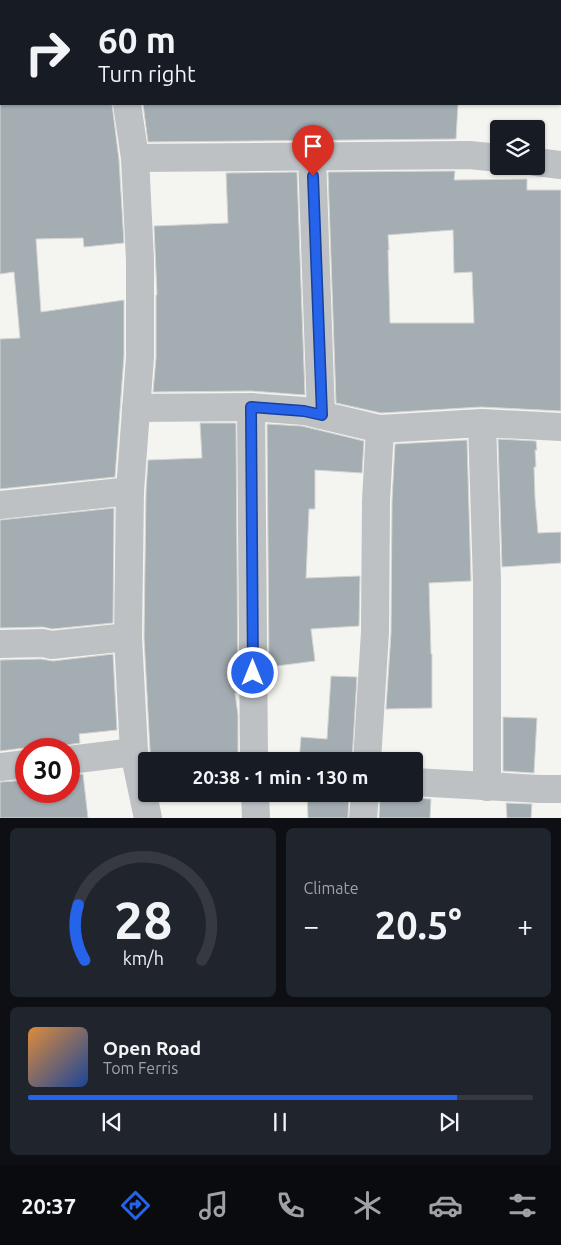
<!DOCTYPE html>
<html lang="en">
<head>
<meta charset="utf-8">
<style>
  body { margin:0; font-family:Ubuntu,sans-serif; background:#20242c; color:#f1f3f6; height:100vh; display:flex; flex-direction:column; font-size:19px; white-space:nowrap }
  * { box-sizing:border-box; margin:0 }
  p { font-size:16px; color:#9ea1a6 }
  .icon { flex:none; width:28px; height:28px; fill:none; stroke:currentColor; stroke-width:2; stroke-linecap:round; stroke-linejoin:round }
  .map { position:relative; height:818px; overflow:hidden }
  .drawer { display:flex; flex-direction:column; gap:10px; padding:10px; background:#0d0f14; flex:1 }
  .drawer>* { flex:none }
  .guide { position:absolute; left:0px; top:0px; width:561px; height:105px; box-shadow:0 1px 4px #0004; background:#171b24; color:#f1f3f6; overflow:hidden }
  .controls { position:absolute; left:490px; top:120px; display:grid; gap:10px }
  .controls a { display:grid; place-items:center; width:55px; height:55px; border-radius:5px; background:#171b24; box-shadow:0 1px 4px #0004; font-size:25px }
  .speed { position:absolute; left:15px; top:738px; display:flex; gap:10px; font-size:25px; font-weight:700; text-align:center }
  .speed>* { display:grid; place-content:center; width:65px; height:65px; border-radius:50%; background:#171b24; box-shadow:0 1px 4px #0004; line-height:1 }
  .speed .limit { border:8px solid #d22; background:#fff; color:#111 }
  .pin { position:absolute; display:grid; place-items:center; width:42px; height:42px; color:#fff; margin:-51px -21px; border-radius:50% 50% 50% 0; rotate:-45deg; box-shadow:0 0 5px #0007 }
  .pin .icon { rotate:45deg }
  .me { position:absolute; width:55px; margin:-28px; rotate:0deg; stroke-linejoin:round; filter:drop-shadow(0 0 4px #0008) }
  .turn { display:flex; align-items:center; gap:18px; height:105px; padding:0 15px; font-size:22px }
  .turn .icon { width:65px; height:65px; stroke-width:2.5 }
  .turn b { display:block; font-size:35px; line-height:42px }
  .big { font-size:38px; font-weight:600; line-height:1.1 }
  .drawer .widget { flex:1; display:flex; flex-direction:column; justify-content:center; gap:8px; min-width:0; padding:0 18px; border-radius:8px; background:#20242c }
  .drawer .dial { align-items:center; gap:0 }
  .dial svg { height:130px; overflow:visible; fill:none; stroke:#363941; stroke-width:7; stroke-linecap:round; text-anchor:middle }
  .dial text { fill:#f1f3f6; stroke:none }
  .song { display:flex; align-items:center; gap:15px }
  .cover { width:60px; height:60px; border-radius:8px; background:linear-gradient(135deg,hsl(30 70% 55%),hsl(220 70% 35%)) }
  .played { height:5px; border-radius:2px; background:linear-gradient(90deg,#2563eb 85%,#363941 85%) }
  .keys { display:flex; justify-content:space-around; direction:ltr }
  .heat { display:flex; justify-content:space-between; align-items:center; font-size:28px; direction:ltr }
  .drawer .tiles { flex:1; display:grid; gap:10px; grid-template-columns:1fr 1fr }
  .widget:last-child { grid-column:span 2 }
  .trip { position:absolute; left:138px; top:752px; width:285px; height:50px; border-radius:5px; background:#171b24; box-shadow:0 1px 4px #0004; font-weight:600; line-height:50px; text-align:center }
  .menu { display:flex; height:80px; justify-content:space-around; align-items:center; background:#090b0e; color:#9ea1a6 }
  .menu .icon { width:35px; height:35px }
  .menu .selected { color:#2563eb }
  .menu b { font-size:22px; color:#f1f3f6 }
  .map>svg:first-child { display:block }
  .building { fill:#a4adb2; stroke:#d5d6d3; fill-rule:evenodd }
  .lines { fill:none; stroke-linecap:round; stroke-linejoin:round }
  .street { stroke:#bdc1c4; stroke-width:28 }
  .route-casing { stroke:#184099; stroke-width:12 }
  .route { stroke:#2563eb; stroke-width:9 }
</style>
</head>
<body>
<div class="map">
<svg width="561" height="818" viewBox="0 0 561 818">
  <rect width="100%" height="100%" fill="#f4f4f0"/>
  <g class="building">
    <path d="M0,104H112L119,160L124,243L84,247L83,238L36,239L41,312L124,300V356L115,477L0,489V339L20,338L14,272L0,274Z"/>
    <path d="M143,104H458L456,139L148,142Z"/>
    <path d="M455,171L454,180L527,179V190H561V411L481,407L381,413L336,403L328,172ZM453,230L454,273L472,272L474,323H390L388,250H389L388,235Z"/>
    <path d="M297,172L305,395L251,391L153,392L156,358V295H157L154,226L228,223L226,173Z"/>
    <path d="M200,423H236L238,693H235L238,715V761H152L150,750L144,637L146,492L148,460L202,458Z"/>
    <path d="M267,424L302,426L364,441L362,473L315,470V509H309L306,578L360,576L359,626L311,629L315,661L269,667Z"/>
    <path d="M498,439L536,441L537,450H535L536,467H534L535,498L538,533L561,532V563L502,567Z"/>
    <path d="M467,440L471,581L429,583L431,654H432V708L386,709L391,633L392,501L395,444Z"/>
    <path d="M114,508L113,623L52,629L43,627L0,628V520Z"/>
    <path d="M113,654L117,730L79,734L80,743L67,745L59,749L24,748L0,751V660L41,659L53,661Z"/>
    <path d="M331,676L357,677L352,761H299L301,737L327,739Z"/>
    <path d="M503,717L537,718L534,773L503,771Z"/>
    <path d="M83,774L88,818H0V782L26,780V791H69V775Z"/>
    <path d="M307,794H349L348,818H308Z"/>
    <path d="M380,794H404L413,798L431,799L430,818H379Z"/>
    <path d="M506,803L532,804L531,818H507Z"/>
  </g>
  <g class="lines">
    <g class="street">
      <path d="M106,0L108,1"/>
      <path d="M329,1V0"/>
      <path d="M127,104L135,158L140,260V357L130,491L128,637L134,752L148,818"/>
      <path d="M312,156L321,415"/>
      <path d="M135,158L469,155L499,158"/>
      <path d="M536,162L561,165"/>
      <path d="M251,407L254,761"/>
      <path d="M136,408L251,407L304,411L380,429L482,423L561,427"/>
      <path d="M482,423L487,581V787"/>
      <path d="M0,505L130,491"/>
      <path d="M0,644L43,643L51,645L128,637"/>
      <path d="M69,760L134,752"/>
      <path d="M367,761L375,632L376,501L380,429"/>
      <path d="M0,767L26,764"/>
      <path d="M414,782L539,789H561"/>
      <path d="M255,794L256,818"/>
      <path d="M363,818L365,794"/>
    </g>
  </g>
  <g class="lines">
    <defs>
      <path id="route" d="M253,673L251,407L304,411L322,415L313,176"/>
    </defs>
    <use href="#route" class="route-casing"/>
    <use href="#route" class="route"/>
  </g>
</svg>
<div class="controls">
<a><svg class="icon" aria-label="layers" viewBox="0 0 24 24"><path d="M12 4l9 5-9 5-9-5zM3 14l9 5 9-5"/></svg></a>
</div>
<div class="speed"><div class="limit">30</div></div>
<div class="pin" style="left:313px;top:176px;background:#d93025"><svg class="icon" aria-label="arrive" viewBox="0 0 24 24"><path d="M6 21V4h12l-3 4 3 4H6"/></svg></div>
<svg class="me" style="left:253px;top:673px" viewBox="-20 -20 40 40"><circle r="17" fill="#2563eb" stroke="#fff" stroke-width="3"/><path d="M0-11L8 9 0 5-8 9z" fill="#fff"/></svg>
<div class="trip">20:38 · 1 min · 130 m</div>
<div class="guide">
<div class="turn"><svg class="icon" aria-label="right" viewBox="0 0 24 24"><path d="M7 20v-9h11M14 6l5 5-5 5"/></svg><div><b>60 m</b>Turn right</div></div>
</div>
</div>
<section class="drawer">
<div class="tiles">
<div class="widget dial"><svg viewBox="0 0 100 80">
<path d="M14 69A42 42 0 1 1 86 69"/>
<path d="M14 69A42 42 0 0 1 10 35" stroke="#2563eb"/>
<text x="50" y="56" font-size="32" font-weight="700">28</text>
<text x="50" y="72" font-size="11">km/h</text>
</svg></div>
<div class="widget"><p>Climate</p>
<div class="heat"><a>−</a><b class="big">20.5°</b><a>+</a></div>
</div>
<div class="widget">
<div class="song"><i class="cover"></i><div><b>Open Road</b><p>Tom Ferris</p></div></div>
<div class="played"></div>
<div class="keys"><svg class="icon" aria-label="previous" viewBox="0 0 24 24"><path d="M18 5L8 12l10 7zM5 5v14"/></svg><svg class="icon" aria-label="pause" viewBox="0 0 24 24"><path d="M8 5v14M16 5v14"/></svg><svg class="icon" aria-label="next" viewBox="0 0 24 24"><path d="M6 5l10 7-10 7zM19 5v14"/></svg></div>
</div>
</div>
</section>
<nav class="menu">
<b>20:37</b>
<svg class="icon selected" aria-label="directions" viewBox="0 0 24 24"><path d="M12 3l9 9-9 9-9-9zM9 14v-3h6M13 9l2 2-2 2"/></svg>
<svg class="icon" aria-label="music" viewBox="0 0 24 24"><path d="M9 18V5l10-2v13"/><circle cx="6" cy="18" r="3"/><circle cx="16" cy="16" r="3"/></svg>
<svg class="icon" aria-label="phone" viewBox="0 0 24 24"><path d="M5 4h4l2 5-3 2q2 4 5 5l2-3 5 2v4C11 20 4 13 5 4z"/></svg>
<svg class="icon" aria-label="climate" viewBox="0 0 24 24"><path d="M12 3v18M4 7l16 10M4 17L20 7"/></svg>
<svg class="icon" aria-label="car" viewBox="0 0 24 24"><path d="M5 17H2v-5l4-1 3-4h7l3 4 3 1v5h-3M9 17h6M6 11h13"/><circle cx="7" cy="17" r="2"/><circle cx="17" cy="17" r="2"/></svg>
<svg class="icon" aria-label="filters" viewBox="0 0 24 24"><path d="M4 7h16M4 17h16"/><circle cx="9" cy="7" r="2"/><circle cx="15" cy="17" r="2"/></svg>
</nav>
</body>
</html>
